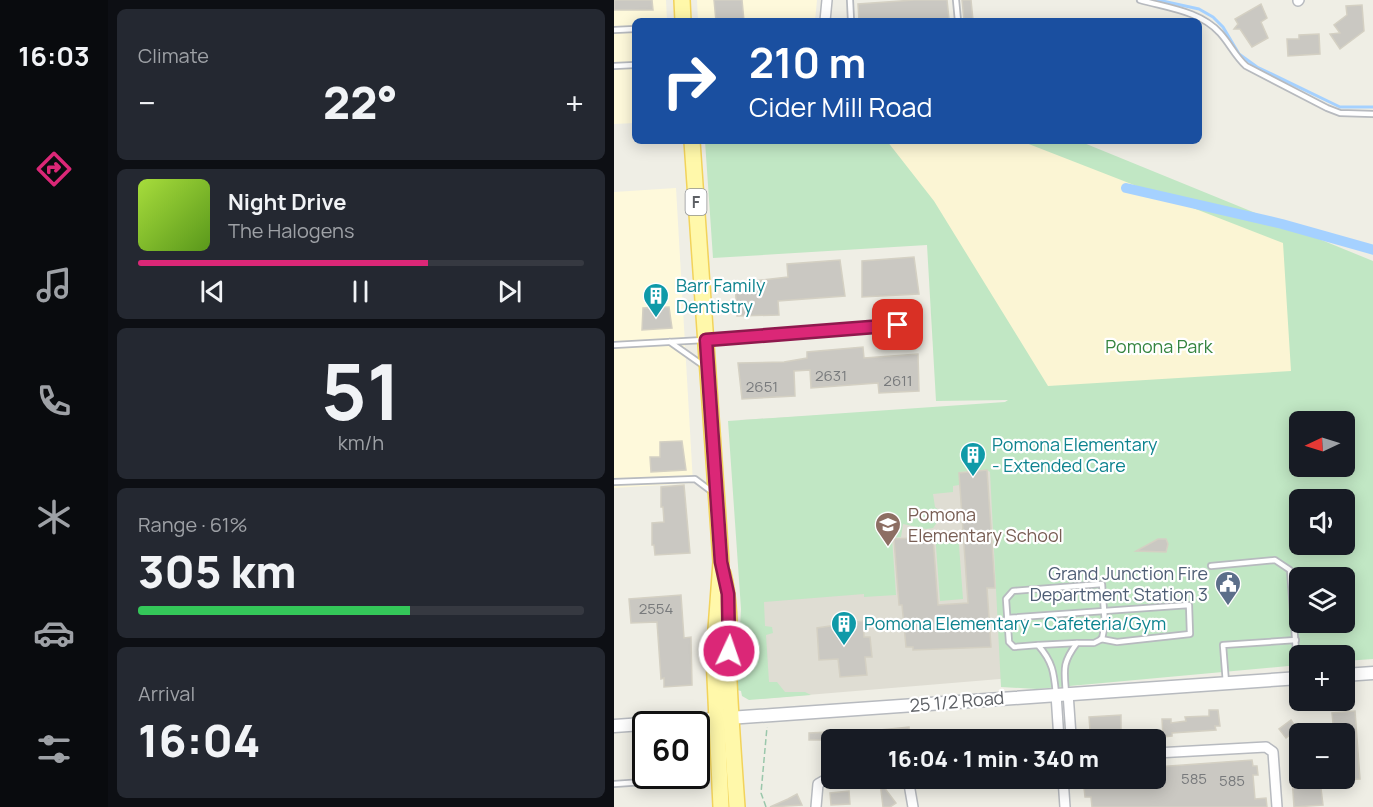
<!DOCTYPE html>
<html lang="en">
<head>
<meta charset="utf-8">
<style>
  body { margin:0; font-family:Manrope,sans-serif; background:#242831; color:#f1f3f6; height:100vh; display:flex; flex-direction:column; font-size:22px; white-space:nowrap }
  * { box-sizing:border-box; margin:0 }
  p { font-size:20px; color:#9ea1a6 }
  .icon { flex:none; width:33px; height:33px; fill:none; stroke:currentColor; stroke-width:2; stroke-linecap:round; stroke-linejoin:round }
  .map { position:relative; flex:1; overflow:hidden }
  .side { display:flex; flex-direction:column; gap:9px; padding:9px; background:#0d0f14; width:506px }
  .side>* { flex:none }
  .banner { position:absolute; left:18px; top:18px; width:570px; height:126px; border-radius:9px; box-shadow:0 3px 15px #0003; background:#1a4fa0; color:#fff; overflow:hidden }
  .needle { width:39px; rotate:266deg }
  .tools { position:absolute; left:675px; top:411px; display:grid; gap:12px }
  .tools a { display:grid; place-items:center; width:66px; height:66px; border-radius:9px; background:#171b24; box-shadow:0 3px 15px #0003; font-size:30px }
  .speed { position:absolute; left:18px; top:711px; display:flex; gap:12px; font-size:30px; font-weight:700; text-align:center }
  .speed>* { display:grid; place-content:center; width:78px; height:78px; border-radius:50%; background:#171b24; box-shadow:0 3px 15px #0003; line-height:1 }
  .speed .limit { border:3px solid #111; border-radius:9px; background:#fff; color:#111 }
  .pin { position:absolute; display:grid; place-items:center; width:51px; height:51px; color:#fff; margin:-26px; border-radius:12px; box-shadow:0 3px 9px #0006 }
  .me { position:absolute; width:66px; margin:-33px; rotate:3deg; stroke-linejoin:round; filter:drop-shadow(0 0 4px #0008) }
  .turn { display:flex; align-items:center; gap:21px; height:126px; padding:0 18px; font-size:27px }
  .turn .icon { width:78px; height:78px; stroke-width:2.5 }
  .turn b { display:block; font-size:42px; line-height:51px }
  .big { font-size:45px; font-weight:800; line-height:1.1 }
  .side .card { flex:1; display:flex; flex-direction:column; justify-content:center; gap:9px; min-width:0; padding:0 21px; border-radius:9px; background:#242831 }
  .side .dial { align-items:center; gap:0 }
  .dial b { font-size:78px; line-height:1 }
  .song { display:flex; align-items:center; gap:18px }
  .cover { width:72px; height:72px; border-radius:9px; background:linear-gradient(135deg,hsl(80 70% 55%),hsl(90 70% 35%)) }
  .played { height:6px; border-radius:3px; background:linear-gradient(90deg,#db2777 65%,#363941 65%) }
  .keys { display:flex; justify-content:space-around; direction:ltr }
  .heat { display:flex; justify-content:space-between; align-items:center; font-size:33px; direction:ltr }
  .charge { height:9px; border-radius:4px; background:linear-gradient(90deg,#34c759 61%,#363941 0) }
  .trip { position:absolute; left:207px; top:729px; width:345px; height:60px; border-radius:9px; background:#171b24; box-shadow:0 3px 15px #0003; font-weight:800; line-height:60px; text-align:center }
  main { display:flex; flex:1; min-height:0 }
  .menu { display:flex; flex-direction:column; width:108px; justify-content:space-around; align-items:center; background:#090b0e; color:#9ea1a6 }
  .menu .icon { width:42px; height:42px }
  .menu .on { color:#db2777 }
  .menu b { font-size:27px; color:#f1f3f6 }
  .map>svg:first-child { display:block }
  .commercial { fill:#fef9db }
  .education { fill:#dfddd3 }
  .green { fill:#c1e7c4; fill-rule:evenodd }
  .sand { fill:#fbf5d4 }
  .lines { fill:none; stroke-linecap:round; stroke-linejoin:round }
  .stream { stroke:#a5d1ff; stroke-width:3 }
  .canal { stroke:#a5d1ff; stroke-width:10 }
  .building { fill:#cac8c2; stroke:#d4d0c3; stroke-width:1.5 }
  .service-casing { stroke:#b7babf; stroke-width:8 }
  .minor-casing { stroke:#b7babf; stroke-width:12 }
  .tertiary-casing { stroke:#b7babf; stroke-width:15 }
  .primary-casing { stroke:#f2d35b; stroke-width:18 }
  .path { stroke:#9ac7ab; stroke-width:1.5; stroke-dasharray:6 3; stroke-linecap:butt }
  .service { stroke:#fff; stroke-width:4.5 }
  .minor { stroke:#fff; stroke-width:9 }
  .tertiary { stroke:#fff; stroke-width:12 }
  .primary { stroke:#fff8aa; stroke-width:15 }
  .route-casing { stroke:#8e194d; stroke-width:15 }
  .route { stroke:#db2777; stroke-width:10 }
  .labels { text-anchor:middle; stroke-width:4.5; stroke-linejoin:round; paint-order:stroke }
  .number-label { font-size:15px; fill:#787a7c }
  .shield { fill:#fff; stroke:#8e9093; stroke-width:1.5 }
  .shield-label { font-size:16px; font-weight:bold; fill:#5d6065 }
  .culture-label { font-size:18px; fill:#0d838f; stroke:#fff; text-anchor:start }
  .park-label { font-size:18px; fill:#35843f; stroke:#fff }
  .education-label { font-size:18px; fill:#785e54; stroke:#fff; text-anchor:start }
  .service-label { font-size:18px; fill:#4e5e75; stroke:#fff; text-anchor:end }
  .street-label { font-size:18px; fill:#5d6065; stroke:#fff }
</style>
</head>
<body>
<main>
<nav class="menu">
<b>16:03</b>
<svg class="icon on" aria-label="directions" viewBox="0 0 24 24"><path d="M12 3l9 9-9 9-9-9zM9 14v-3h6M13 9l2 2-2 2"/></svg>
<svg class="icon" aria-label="music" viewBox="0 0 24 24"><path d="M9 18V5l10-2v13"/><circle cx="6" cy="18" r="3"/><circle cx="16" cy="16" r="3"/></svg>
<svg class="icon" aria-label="phone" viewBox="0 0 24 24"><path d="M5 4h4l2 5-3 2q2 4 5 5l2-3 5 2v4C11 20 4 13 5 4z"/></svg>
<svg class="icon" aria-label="climate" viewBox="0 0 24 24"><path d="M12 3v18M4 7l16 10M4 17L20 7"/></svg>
<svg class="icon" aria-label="car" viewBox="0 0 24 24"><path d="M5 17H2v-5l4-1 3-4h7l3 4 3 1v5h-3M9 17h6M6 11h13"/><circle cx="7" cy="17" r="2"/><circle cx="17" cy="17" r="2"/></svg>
<svg class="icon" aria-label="filters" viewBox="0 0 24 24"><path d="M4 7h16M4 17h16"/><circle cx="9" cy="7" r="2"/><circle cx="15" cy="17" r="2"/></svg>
</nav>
<section class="side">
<div class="card"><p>Climate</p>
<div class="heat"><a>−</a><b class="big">22°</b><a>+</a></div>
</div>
<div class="card">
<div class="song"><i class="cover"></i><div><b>Night Drive</b><p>The Halogens</p></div></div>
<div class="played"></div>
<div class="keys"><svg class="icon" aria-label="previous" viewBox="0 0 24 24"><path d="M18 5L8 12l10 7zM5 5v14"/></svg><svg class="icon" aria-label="pause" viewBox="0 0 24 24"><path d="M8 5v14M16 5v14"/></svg><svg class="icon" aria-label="next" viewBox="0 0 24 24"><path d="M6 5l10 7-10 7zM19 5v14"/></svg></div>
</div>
<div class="card dial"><b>51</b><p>km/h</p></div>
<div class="card"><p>Range · 61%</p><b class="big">305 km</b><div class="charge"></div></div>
<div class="card"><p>Arrival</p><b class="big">16:04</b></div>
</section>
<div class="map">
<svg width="760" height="807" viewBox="0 0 760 807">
  <rect width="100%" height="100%" fill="#efeee5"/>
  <g class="commercial">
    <path d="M0,0H52L53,21H21V123L0,124Z"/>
    <path d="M83,0H203L201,21H84Z"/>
    <path d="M62,188L79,483L0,488V192Z"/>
  </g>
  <path class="education" d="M404,404L421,676L146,699L126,420Z"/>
  <g class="green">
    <path d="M91,141H465L759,261V659L731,661L730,656H686L685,665L423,689L387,687L376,472L373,470L345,472V485L339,486V492L319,494L321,507L329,514L319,528L312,529L289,524L287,537L278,538L282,595L250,597V594L150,602L151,626L158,627L159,633L152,635L155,682H163L171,692H191L197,695L135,700L128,696L127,691L123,690L127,609L114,421L391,402L394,400L322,401L313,245L99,258ZM686,422H730V466H686ZM686,500H730V544H686ZM686,578H730V622H686Z"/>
    <path d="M344,532L349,599L326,601L321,533Z"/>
  </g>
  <path class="sand" d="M273,141H407L669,243L677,371L434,386L320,201Z"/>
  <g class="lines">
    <path class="stream" d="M544,0L585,9L599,17L609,27L625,54L643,67L726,107H760"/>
    <path class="canal" d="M512,188L668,224L760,250"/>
  </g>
  <g class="building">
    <path d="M0,0H38L39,10H0Z"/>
    <path d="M100,0H128L130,21H102Z"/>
    <path d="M300,0H333L335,19L245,21L244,4Z"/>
    <path d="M348,0H357L359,20H350Z"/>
    <path d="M647,4L653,18L647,22L654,38L638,47L626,29H620L624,24L621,19Z"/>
    <path d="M748,5L750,31L726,49L716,34L726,33L720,25L733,15L732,6Z"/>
    <path d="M705,34L706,54L674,56L673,39H685V35Z"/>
    <path d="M300,257L305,294L248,297V261Z"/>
    <path d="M226,260L231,296L164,301L165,315L123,316L121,283L174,277L173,264Z"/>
    <path d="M55,307L58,328L28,330L29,308Z"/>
    <path d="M249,347L250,358L304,354L305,391L265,393L264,383L197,388L196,370L180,371L181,396L128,399L124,363L170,362L193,358V352Z"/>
    <path d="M68,441L72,470L37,472L36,457H46V442Z"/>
    <path d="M373,470L381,588H373L377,647L299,650V647H292L288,605H285L280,539L319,537L324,605L354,603L345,473Z"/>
    <path d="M70,485L76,553L41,555L40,545H38V523L50,522L49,507H47V487Z"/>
    <path d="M544,539H552L554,544L552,552L522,551Z"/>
    <path d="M67,595L70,638L77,637L78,685L50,687V678L47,679L43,622L17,623L15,599Z"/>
    <path d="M249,621L250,637H256L258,657H251L253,675L226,677L224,659L205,660L203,628Z"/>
    <path d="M595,710H604L606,726H601L602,730L558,733V736L549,737L548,719H557V723L572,721L571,717L595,716Z"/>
    <path d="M741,711L746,779L730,780V734H720L718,713Z"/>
    <path d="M507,715V732L482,733L483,740H472L471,730H476L475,717Z"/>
    <path d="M677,720L683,729L672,738L665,729Z"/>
    <path d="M295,727L296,740H195V733L235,731V733Z"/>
    <path d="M638,760L639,766H643L644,775H639L641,799L652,798L653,807H478L477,797H471L469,778H542V767Z"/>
    <path d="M677,762H686V782L706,780L709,805L680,807Z"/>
    <path d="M266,782L282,803L276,807H269Z"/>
    <path d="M235,791L236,804L217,805L216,793Z"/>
    <path d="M183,794L188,805L156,807L174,799Z"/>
  </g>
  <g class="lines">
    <defs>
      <g id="service">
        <path d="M236,0L237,21"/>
        <path d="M342,0L344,21"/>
        <path d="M526,0C554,8 586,11 606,33C616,44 621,56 632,66L713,108L726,113L760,114"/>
        <path d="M0,30L21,29"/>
        <path d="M0,66L21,65"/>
        <path d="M56,342L90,366"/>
        <path d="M0,345L90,340"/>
        <path d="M0,482L81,479L97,491"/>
        <path d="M597,566L661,560L676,570L684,678"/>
        <path d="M393,618L575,605L576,634L503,642L487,639"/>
        <path d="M424,645L463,643"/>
        <path d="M612,683L609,645L682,640"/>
        <path d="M442,694C440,673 439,662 424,645L400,647L395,642L392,599L399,591L488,584L491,624L488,639L480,643H463C448,663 450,669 452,693"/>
        <path d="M0,784L44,781V776"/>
      </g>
      <g id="minor">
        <path d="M684,1L685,0"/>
        <path d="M211,21L213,0"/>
        <path d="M92,340L284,325"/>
        <path d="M454,693L457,736L454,740"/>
        <path d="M442,694L445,740"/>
        <path d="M542,753L652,747L659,752L663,807"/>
        <path d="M291,778L295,784L299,807"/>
        <path d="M449,778L451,807"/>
        <path d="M202,807L204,784L218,776"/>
      </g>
      <g id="tertiary">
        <path d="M730,675L760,673"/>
        <path d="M0,726L686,678"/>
      </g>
      <g id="primary">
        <path d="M68,0L69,21"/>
        <path d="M78,141L107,562L100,656L107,807"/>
        <path d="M109,574C118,610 114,645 115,681C117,723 120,765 123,807"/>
      </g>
    </defs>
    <use href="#service" class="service-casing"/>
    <use href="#minor" class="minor-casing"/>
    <use href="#tertiary" class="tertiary-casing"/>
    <use href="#primary" class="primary-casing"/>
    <path class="path" d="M152,807L147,793L153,727"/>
    <use href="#service" class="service"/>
    <use href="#minor" class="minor"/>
    <use href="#tertiary" class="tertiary"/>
    <use href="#primary" class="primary"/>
  </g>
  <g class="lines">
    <defs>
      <path id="route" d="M115,651L114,594L107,562L92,340L284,325"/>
    </defs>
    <use href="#route" class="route-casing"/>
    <use href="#route" class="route"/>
  </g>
  <defs>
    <symbol id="building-pin" viewBox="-11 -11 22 30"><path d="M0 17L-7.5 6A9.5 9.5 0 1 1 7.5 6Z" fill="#0f9aa8" stroke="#fff"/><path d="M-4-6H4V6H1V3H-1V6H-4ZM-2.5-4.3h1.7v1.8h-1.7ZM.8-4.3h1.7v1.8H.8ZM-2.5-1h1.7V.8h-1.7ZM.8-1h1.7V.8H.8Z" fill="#fff"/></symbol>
    <symbol id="school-pin" viewBox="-11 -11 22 30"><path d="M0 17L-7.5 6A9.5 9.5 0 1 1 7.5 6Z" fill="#8d6e63" stroke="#fff"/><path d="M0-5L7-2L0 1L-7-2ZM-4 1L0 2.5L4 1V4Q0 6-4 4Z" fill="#fff"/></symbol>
    <symbol id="civic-pin" viewBox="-11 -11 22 30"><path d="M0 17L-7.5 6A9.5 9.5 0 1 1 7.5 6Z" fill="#5c6f8a" stroke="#fff"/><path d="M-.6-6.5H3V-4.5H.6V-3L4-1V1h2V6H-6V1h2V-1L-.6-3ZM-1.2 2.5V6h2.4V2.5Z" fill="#fff"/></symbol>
  </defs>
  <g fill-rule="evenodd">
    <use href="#building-pin" x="27" y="281" width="30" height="40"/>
    <use href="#building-pin" x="344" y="440" width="30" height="40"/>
    <use href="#school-pin" x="259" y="510" width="30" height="40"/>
    <use href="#civic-pin" x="599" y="569" width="30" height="40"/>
    <use href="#building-pin" x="215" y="609" width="30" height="40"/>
  </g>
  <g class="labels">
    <g class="number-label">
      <text x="217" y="381">2631</text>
      <text x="284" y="386">2611</text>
      <text x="148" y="392">2651</text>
      <text x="42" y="614">2554</text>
      <text x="580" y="784">585</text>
      <text x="618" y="786">585</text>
    </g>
    <rect class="shield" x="71.5" y="189" width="21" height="26" rx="4.5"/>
    <g class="shield-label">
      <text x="82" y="208">F</text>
    </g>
    <g class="culture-label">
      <text x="62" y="292">Barr Family<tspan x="62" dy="21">Dentistry</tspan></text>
      <text x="378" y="451">Pomona Elementary<tspan x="378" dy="21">- Extended Care</tspan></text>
      <text x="250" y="630">Pomona Elementary - Cafeteria/Gym</text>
    </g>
    <g class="park-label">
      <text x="545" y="353">Pomona Park</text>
    </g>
    <g class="education-label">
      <text x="294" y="521">Pomona<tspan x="294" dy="21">Elementary School</tspan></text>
    </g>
    <g class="service-label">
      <text x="594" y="580">Grand Junction Fire<tspan x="594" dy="21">Department Station 3</tspan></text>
    </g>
    <g class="street-label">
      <text transform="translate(343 702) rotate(-5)" y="6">25 1/2 Road</text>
    </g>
  </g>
</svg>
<div class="tools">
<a><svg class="needle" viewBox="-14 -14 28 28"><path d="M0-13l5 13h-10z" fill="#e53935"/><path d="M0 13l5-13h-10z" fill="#9ea1a6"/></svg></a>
<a><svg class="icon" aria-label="sound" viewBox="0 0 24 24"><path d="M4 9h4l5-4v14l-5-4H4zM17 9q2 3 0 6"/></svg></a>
<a><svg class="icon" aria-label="layers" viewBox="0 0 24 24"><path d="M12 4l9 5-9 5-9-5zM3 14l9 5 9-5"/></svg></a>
<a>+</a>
<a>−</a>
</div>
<div class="speed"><div class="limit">60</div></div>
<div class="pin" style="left:284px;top:325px;background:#d93025"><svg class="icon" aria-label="arrive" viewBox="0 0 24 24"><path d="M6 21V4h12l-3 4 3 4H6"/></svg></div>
<svg class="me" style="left:115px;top:651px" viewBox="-20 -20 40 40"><circle r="17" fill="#db2777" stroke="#fff" stroke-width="3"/><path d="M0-11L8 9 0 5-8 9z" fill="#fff"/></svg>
<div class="trip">16:04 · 1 min · 340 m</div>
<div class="banner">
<div class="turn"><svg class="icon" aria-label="right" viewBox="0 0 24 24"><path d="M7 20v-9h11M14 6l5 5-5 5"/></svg><div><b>210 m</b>Cider Mill Road</div></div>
</div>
</div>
</main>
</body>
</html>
